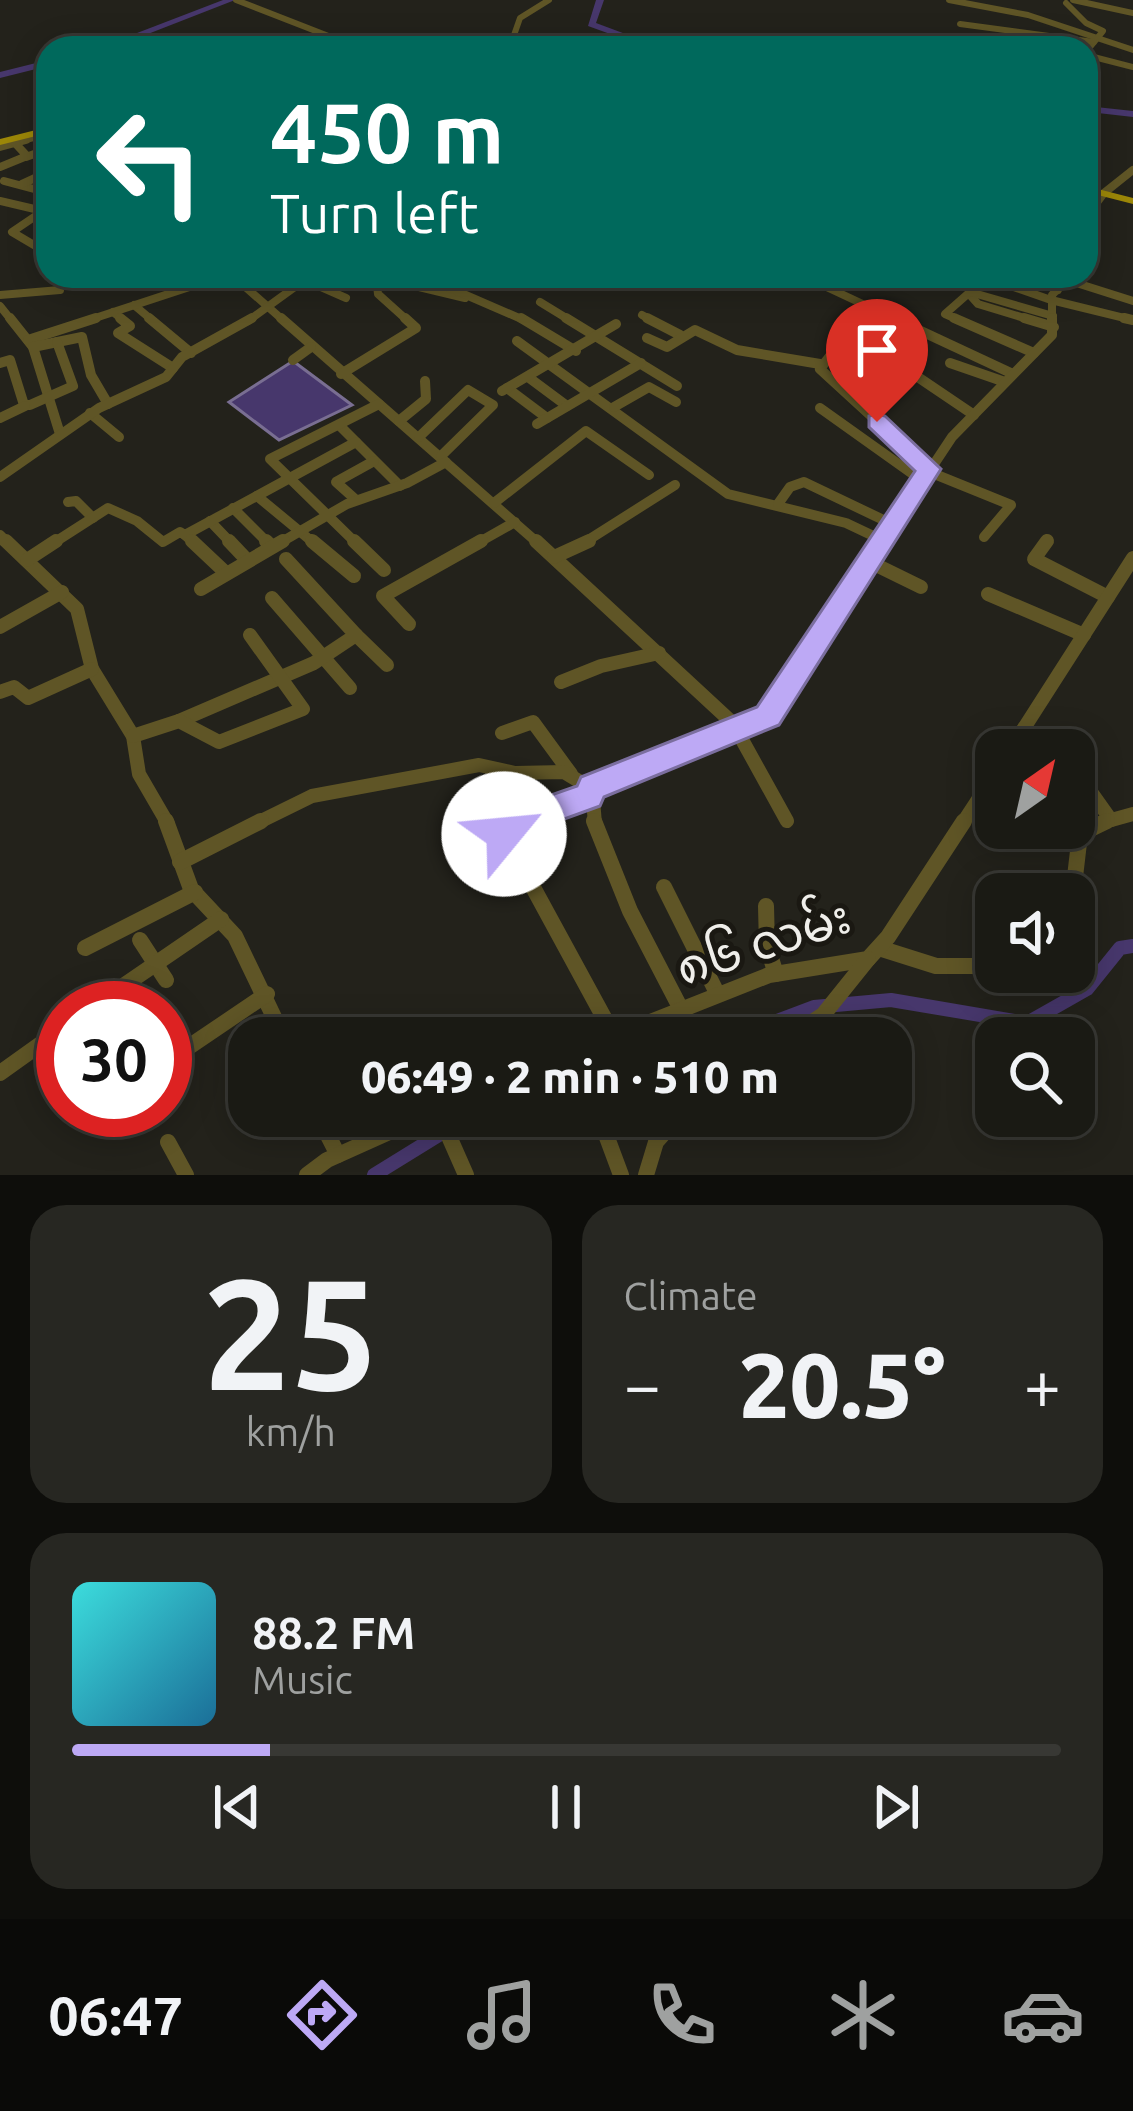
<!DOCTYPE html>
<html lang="en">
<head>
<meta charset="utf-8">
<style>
  body { margin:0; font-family:Ubuntu,"Noto Sans Myanmar",sans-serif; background:#272722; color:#f1f3f6; height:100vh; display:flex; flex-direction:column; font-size:45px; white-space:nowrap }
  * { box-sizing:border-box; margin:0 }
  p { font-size:39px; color:#9fa1a0 }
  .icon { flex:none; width:66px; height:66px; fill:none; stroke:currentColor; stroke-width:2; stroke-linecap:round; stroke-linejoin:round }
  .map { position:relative; height:1175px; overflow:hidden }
  .side { display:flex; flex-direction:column; gap:30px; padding:30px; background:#0e0e0b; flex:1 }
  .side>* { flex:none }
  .top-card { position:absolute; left:36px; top:36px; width:1062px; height:252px; border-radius:36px; box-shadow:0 6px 30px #0003,0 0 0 3px #383834; background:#00695c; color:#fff; overflow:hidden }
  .needle { width:78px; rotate:34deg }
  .fabs { position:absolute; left:975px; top:729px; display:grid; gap:24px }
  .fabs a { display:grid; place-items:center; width:120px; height:120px; border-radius:24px; background:#1a1a14; box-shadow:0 6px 30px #0003,0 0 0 3px #383834; font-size:60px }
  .speed { position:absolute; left:36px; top:981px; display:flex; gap:24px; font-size:60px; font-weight:700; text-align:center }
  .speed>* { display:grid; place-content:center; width:156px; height:156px; border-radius:50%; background:#1a1a14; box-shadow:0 6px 30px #0003,0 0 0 3px #383834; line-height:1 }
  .speed .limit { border:18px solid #d22; background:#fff; color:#111 }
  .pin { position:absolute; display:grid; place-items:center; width:102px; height:102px; color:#fff; margin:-123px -51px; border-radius:50% 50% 50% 0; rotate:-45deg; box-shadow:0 0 12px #0007 }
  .pin .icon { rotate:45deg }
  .me { position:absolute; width:132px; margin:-66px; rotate:62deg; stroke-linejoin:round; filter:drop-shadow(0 0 9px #0008) }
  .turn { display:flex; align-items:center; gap:42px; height:252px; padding:0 36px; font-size:54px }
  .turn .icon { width:156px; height:156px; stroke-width:2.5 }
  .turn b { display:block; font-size:84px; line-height:102px }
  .big { font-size:90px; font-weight:800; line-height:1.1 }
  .side .tile { flex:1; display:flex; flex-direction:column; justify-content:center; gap:18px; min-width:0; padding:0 42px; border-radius:36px; background:#272722 }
  .side .dial { align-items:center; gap:0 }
  .dial b { font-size:156px; line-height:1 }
  .song { display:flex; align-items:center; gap:36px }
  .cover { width:144px; height:144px; border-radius:18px; background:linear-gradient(135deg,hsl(180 70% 55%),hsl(200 70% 35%)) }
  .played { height:12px; border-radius:6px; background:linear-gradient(90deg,#bda9f5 20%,#383834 20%) }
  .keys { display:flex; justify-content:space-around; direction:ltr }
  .heat { display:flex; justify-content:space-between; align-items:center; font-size:66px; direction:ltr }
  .side .tiles { flex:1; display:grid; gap:30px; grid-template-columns:1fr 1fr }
  .tile:last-child { grid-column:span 2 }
  .trip { position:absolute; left:228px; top:1017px; width:684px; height:120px; border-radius:36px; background:#1a1a14; box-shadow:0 6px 30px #0003,0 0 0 3px #383834; font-weight:800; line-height:120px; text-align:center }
  .tab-bar { display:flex; height:192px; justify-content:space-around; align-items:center; background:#0a0a08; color:#9fa1a0 }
  .tab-bar .icon { width:84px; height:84px }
  .tab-bar .selected { color:#bda9f5 }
  .tab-bar b { font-size:54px; color:#f1f3f6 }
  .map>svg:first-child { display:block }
  .water { fill:#47376c; stroke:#796e92; stroke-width:3 }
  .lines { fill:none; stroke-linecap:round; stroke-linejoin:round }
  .canal { stroke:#47376c; stroke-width:14 }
  .river { fill:#47376c; fill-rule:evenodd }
  .minor-far4 { stroke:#5f5526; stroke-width:6 }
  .minor-far3 { stroke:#5f5526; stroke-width:8 }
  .minor-far2 { stroke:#5f5526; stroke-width:10 }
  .minor-far1 { stroke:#5f5526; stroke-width:14 }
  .minor { stroke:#5f5526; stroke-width:16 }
  .major { fill:#9c8708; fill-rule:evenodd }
  .route { fill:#bda9f5; stroke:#7b6e9f; stroke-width:3 }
  .labels { text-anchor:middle; stroke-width:10; stroke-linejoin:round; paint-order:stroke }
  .near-street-label { font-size:48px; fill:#efeeea; stroke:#1a1812 }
</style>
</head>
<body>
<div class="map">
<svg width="1133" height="1175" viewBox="0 0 1133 1175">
  <rect width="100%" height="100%" fill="#23221b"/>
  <path class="water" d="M293,361L352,405L279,440L229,402Z"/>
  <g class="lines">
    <g class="canal">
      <path d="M732,1038L814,1007L891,1000L1027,1023L1087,989L1120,948L1133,946"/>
      <path d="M374,1175L442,1133L495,1116"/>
    </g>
    <g class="river">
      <path d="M223,0H235L112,48H98Z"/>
      <path d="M596,0H604L596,23L663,48H649L588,26Z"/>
      <path d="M48,60V66L0,78V72Z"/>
      <path d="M1086,101L1096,107L1133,111V117L1089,112L1086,109Z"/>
    </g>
    <g class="minor-far4">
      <path d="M236,0L349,44"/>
      <path d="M949,0L1028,15L1133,50"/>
      <path d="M1073,0L1133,13"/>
      <path d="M1066,3L1086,23L1103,31L1086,52"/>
      <path d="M960,24L1094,42"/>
      <path d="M346,43L369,39L498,46"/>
      <path d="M495,48L513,38L520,18L549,0"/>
      <path d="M1086,55L1133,67"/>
      <path d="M15,143L48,134"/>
    </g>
    <g class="minor-far3">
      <path d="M0,147L26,140"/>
      <path d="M26,157L48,149"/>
      <path d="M0,167L27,156L15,143"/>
      <path d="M4,181L34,189"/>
      <path d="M22,184L48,172"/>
      <path d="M0,201L43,211L12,232L39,248"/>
      <path d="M1086,217L1104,193L1133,170"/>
      <path d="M141,276L160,283L183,276"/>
      <path d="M233,276L284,321"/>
      <path d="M373,276L465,298"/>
      <path d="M803,276L899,321"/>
      <path d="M982,276L1051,300L1133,320"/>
      <path d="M1023,276L1058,290"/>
      <path d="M376,277L378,294L408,321"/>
      <path d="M429,279L526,321"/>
      <path d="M748,279L752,276"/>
      <path d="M305,280L346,298"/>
      <path d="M1067,280L1133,301"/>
      <path d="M0,295L60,290"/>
      <path d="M970,295L978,304L1034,321"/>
      <path d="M540,302L571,321"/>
      <path d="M134,305L153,321"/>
      <path d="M0,306L12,321"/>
      <path d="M864,306L870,321"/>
      <path d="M113,312L124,321"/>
      <path d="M642,315L653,321"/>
      <path d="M86,321L223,276"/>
      <path d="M248,321L310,276"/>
      <path d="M961,321L945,314L970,292L1053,316"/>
      <path d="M1052,321V295L1070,276"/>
    </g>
    <g class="minor-far2">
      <path d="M10,318L33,347L60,434"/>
      <path d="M120,318L130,326L118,333L173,368"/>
      <path d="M149,318L191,353"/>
      <path d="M281,318L539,544"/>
      <path d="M521,318L576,351"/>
      <path d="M566,318L677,386"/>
      <path d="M647,318L680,335"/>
      <path d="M869,318L873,327L869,344L834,351L820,369L929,469"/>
      <path d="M893,318L1013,374"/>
      <path d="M954,318L1034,353"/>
      <path d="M1024,318L1054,327"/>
      <path d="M1124,318L1133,320"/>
      <path d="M873,327L901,337"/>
      <path d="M647,338L667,347L695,330L737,350L820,364"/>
      <path d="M28,340L96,318"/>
      <path d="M517,341L728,494L846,523L884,541"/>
      <path d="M869,344L974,415"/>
      <path d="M33,347L82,337L91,375L108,404"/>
      <path d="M293,360L311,347"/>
      <path d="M0,363L10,360L24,405H30L73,386L57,342"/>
      <path d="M950,363L1005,382"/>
      <path d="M341,374L416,328L405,318"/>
      <path d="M528,377L567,406"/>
      <path d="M507,388L547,418"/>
      <path d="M502,391L616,324"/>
      <path d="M614,407L649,387L676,402"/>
      <path d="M820,408L921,480"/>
      <path d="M90,413L119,437"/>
      <path d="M0,418L25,406"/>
      <path d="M399,421L426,399L425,381"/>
      <path d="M537,424L641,363"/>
      <path d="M339,425L400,486"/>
      <path d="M419,437L468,390L493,405L441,456"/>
      <path d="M927,471L1011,505L984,537"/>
      <path d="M0,477L99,408L166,377L182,357L252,318"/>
      <path d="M257,496L315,544"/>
      <path d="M355,499L336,482L374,461"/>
      <path d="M68,502L76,501L93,518"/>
      <path d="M494,503L586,431L649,475"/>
      <path d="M778,504L790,487L804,482L894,525"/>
      <path d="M233,508L269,544"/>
      <path d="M210,521L232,544"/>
      <path d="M0,535L9,544"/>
      <path d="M185,535L195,544"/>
      <path d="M52,544L108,508L137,521L163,542L180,532L185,535L356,442"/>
      <path d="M278,544L347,504L407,483L446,462"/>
      <path d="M357,544L270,459L379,404"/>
      <path d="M476,544L515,522"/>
      <path d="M582,544L675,485"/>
      <path d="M881,544L952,437L1052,335V318"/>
      <path d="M1045,544L1048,540"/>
    </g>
    <g class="minor-far1">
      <path d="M6,541L77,609L92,669L133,736L139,774L168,824"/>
      <path d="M192,541L226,573"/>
      <path d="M229,541L247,560"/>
      <path d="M266,541L271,546"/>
      <path d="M312,541L354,576"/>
      <path d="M354,541L384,570"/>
      <path d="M536,541L738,728L768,716L883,541"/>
      <path d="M1047,541L1034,559L1108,597"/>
      <path d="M554,557L589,541"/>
      <path d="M27,560L56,541"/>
      <path d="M872,563L921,587"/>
      <path d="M201,589L283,541"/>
      <path d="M988,594L1084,635"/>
      <path d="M272,598L350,688"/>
      <path d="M409,624L383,596L481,541"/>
      <path d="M0,627L62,592"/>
      <path d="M356,635L387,665"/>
      <path d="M561,682L601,666L659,653"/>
      <path d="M0,692L14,687L28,698L92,669"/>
      <path d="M179,721L314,663L356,635L286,559"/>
      <path d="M1024,728L1056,750"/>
      <path d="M502,733L533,722L571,774"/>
      <path d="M133,736L179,721L219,742L303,709L250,635"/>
      <path d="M1010,750L1133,558"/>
      <path d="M1074,768L1111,820"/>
      <path d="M255,824L312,796L479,765L515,773L564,772L592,789"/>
      <path d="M511,824L589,796"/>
      <path d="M595,824L592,787L678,756L735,727L787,821"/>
      <path d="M962,824L996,772"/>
      <path d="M1097,824L1133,814"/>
    </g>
    <g class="minor">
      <path d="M166,821L191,889L235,936L284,1038"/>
      <path d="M516,821L504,834L614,1036"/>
      <path d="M594,821L630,911L696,1038"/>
      <path d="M180,862L261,821"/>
      <path d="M664,887L717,993"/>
      <path d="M1073,894L1080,834L1107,821"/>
      <path d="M766,906L767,946L776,974"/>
      <path d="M140,940L166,980"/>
      <path d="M85,948L195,892"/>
      <path d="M879,948L936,966H996"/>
      <path d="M91,1008L221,919"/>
      <path d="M610,1038L769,975L868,959L888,937L964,821"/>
      <path d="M788,1038L823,1015L868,959"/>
      <path d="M165,1063L267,994"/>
      <path d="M0,1073L63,1028"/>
      <path d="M318,1116L338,1155"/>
      <path d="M440,1116L466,1175"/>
      <path d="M599,1116L621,1175"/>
      <path d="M168,1142L186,1175"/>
      <path d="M307,1175L327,1160L425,1116"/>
      <path d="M646,1175L656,1142L679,1116"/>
    </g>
    <g class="major">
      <path d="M48,127V133L0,145V139Z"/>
      <path d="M1086,186L1133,198V204L1086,192Z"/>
    </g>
  </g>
  <path class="route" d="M877,414L885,416L941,469L779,725L604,797L600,806L523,834L516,845L504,850L492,845L487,834L500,813L577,786L581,777L757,707L915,471L869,427V416Z"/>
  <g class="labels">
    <g class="near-street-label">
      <text transform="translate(763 942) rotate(-18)" y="17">၈၆ လမ်း</text>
    </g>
  </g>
</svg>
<div class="fabs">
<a><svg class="needle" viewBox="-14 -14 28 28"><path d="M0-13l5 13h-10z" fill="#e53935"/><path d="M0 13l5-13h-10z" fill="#9fa1a0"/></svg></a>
<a><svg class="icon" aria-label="sound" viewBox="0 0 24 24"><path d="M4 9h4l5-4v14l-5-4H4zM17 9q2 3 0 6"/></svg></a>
<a><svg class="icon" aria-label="search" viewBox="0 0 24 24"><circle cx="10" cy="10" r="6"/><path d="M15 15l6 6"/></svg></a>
</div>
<div class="speed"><div class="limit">30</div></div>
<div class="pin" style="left:877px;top:422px;background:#d93025"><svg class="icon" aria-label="arrive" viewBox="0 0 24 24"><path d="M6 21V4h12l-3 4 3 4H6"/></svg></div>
<svg class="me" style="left:504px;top:834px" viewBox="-20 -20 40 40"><circle r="19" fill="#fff"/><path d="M0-13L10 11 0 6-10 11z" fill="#bda9f5"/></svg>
<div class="trip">06:49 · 2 min · 510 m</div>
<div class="top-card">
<div class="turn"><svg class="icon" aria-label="left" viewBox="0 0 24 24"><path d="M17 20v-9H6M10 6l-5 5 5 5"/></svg><div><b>450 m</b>Turn left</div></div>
</div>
</div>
<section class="side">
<div class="tiles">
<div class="tile dial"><b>25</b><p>km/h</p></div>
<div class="tile"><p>Climate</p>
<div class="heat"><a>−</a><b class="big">20.5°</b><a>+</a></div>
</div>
<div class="tile">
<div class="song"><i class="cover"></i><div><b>88.2 FM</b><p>Music</p></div></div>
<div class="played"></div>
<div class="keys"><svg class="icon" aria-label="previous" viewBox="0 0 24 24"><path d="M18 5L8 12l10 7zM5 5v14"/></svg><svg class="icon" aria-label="pause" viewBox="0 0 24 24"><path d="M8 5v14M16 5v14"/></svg><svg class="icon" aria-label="next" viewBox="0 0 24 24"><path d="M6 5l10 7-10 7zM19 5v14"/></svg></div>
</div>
</div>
</section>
<nav class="tab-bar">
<b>06:47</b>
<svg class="icon selected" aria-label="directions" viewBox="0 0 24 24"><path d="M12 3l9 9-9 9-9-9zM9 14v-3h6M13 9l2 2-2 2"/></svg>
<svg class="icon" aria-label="music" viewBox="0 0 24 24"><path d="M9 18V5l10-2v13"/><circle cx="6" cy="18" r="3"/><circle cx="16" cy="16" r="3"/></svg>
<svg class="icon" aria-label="phone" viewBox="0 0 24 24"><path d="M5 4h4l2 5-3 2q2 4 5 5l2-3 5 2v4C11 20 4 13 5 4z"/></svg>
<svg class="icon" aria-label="climate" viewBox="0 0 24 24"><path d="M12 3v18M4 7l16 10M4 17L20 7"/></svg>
<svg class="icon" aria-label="car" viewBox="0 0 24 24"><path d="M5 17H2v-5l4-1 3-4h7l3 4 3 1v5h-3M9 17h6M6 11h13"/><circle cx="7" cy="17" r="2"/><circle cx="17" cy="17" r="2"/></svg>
</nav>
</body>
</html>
